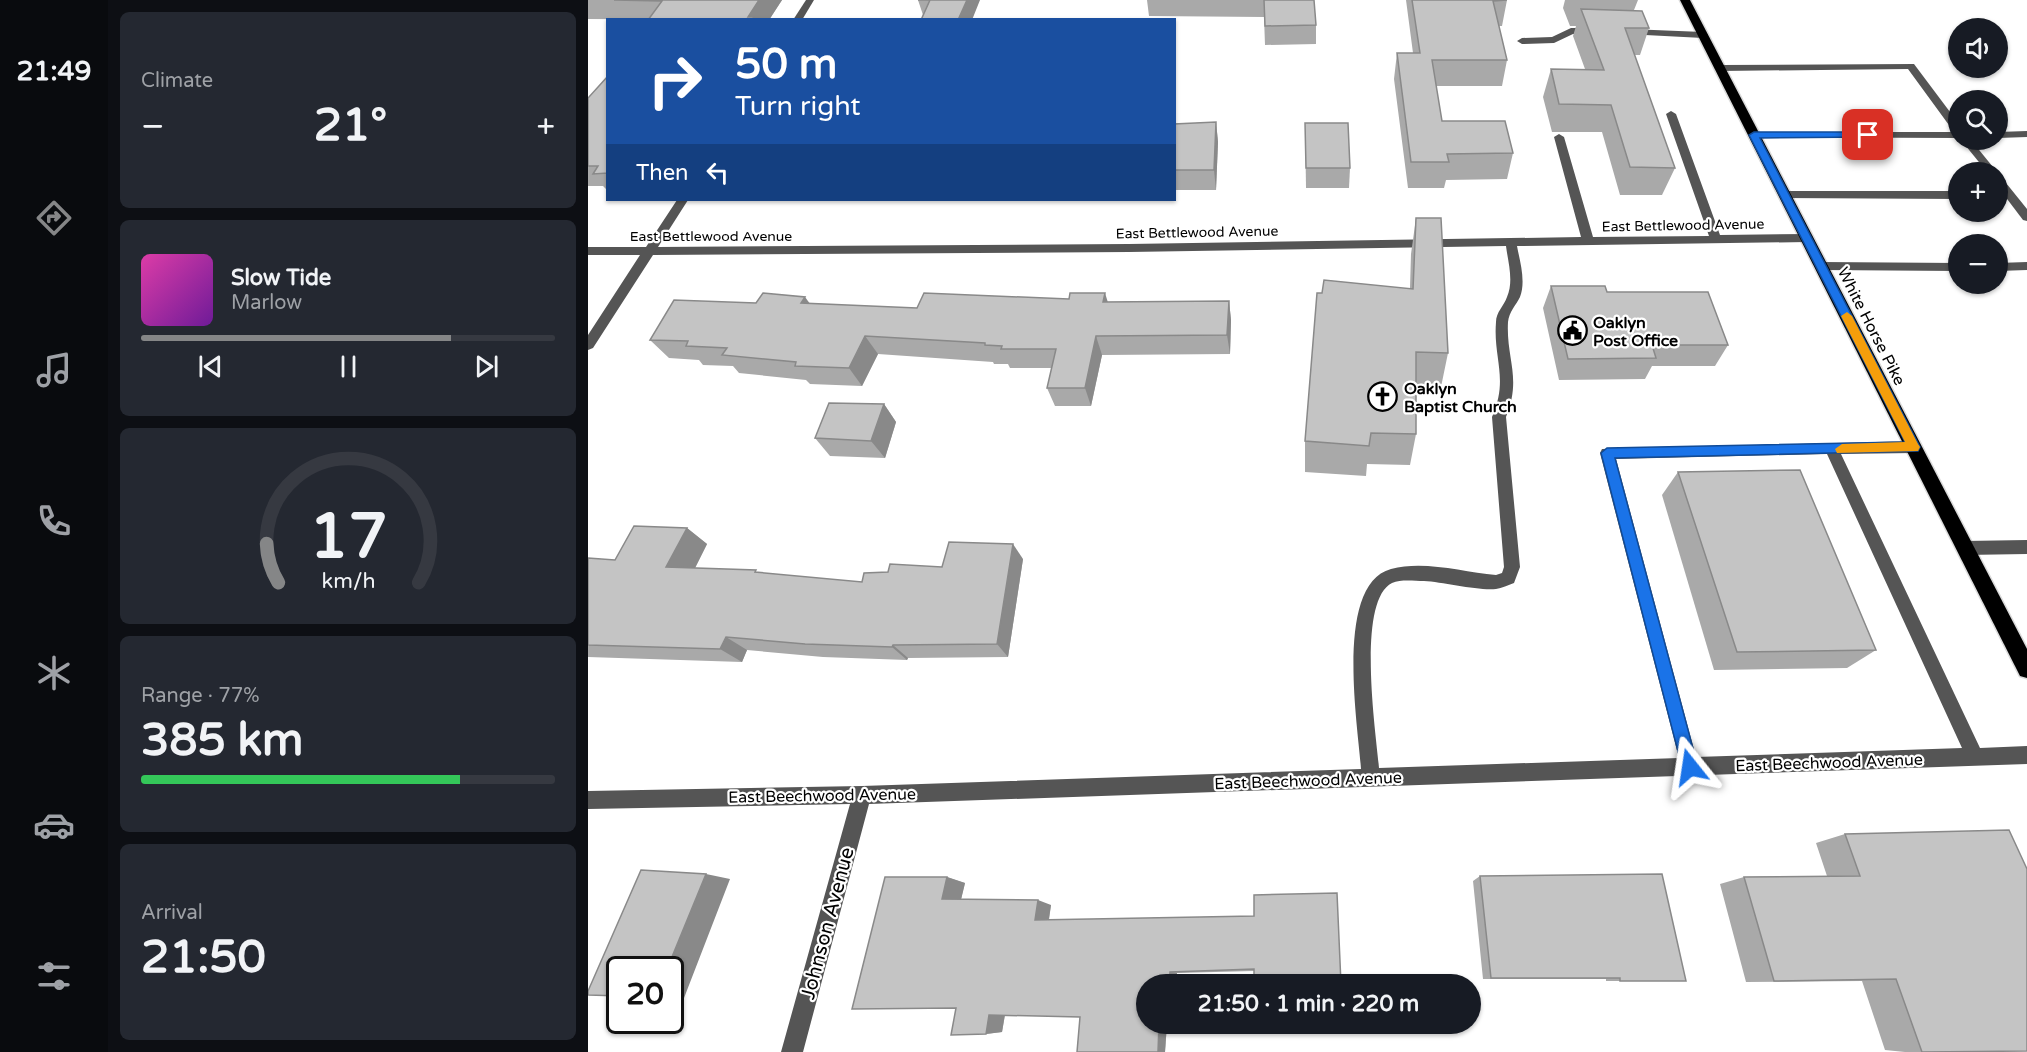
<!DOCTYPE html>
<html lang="en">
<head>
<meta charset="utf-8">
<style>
  body { margin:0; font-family:"Varela Round",sans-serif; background:#242831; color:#f1f3f6; height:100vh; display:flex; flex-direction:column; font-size:22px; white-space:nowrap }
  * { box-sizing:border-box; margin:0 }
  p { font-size:20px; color:#9ea1a6 }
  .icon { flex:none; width:33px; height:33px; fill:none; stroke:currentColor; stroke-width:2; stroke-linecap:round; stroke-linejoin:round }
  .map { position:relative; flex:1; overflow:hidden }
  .details { display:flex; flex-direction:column; gap:12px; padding:12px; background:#0d0f14; width:480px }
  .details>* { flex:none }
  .hud { position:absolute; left:18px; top:18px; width:570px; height:183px; border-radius:0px; box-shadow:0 2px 4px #0004; background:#1a4fa0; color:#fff; overflow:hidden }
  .controls { position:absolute; left:1360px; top:18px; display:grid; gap:12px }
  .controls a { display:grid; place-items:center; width:60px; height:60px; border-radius:50%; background:#171b24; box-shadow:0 2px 4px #0004; font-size:30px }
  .speed { position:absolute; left:18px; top:956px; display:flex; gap:12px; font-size:30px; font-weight:700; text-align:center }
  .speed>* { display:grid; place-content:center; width:78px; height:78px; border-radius:50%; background:#171b24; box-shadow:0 2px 4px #0004; line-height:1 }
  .speed .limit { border:3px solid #111; border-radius:9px; background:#fff; color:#111 }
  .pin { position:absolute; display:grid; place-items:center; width:51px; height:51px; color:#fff; margin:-26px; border-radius:12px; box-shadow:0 3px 9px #0006 }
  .me { position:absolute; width:66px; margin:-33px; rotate:345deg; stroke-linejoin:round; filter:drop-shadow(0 0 4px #0008) }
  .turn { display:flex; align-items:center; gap:21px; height:126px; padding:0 30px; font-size:27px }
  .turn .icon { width:78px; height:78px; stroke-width:2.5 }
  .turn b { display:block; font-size:42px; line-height:51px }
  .then { display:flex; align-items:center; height:57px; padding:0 30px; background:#0003; gap:12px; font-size:22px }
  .big { font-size:45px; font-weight:700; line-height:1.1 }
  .details .widget { flex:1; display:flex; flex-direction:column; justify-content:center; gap:9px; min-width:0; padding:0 21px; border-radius:9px; background:#242831 }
  .details .dial { align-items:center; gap:0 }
  .dial svg { height:156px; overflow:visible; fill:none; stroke:#363941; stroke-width:7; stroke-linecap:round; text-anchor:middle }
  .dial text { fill:#f1f3f6; stroke:none }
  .song { display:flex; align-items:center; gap:18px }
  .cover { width:72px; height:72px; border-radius:9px; background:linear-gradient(135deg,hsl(320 70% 55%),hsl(280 70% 35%)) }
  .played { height:6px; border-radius:3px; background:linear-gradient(90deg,#858687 75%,#363941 75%) }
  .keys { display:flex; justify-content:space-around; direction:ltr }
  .heat { display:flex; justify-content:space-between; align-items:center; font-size:33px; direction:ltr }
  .charge { height:9px; border-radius:4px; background:linear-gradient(90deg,#34c759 77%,#363941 0) }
  .trip { position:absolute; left:548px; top:974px; width:345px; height:60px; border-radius:30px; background:#171b24; box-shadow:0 2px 4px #0004; font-weight:700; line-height:60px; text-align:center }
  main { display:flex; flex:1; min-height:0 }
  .dock { display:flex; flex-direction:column; width:108px; justify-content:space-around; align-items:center; background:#090b0e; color:#9ea1a6 }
  .dock .icon { width:42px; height:42px }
  .dock .active { color:#858687 }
  .dock b { font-size:27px; color:#f1f3f6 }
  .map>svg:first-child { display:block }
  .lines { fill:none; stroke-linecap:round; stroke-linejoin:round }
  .highway-casing { stroke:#dbdbdb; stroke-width:3 }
  .minor { fill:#555; fill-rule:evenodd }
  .highway { fill:#000; fill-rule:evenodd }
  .wall { fill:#a9a9a9 }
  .shaded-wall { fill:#898989 }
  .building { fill:#c4c4c4; stroke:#898989; stroke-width:1.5 }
  .route { fill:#1a73e8; stroke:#114b97; stroke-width:1.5 }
  .slow { fill:#f59e0b }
  .labels { text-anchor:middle; stroke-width:4.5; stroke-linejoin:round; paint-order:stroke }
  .far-street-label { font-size:14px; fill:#000; stroke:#fff }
  .poi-label { font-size:16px; font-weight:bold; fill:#000; stroke:#fff; text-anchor:start }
  .street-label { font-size:16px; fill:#000; stroke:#fff }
  .near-street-label { font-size:20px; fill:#000; stroke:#fff }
</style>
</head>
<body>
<main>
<nav class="dock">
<b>21:49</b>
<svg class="icon active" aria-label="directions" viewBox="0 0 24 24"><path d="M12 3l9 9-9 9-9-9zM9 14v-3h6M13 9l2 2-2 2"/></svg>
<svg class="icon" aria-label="music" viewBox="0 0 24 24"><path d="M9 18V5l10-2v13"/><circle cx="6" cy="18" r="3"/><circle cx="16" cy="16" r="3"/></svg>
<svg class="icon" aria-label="phone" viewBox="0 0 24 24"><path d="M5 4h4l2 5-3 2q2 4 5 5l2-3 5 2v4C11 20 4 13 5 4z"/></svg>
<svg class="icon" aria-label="climate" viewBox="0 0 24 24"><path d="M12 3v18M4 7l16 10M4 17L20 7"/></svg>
<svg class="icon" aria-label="car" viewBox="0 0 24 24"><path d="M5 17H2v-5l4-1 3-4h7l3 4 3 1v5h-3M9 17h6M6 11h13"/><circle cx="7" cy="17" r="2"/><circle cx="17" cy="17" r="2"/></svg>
<svg class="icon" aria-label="filters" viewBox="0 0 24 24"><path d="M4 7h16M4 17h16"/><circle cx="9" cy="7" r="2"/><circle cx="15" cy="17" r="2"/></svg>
</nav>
<section class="details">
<div class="widget"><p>Climate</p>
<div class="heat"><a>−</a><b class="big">21°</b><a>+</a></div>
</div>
<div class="widget">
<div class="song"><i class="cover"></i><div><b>Slow Tide</b><p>Marlow</p></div></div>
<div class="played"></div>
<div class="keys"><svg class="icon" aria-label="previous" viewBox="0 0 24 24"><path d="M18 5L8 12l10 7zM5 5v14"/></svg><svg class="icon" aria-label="pause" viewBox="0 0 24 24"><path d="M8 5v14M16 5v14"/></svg><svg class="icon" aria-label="next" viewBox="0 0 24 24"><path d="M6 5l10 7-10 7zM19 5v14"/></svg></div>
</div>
<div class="widget dial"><svg viewBox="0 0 100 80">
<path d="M14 69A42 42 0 1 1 86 69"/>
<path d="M14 69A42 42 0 0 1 8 49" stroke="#858687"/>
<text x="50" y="56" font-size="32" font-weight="700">17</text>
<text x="50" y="72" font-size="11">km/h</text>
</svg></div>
<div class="widget"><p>Range · 77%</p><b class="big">385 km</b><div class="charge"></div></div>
<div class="widget"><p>Arrival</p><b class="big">21:50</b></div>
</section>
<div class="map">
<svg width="1439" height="1052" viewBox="0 0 1439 1052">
  <rect width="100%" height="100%" fill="#fff"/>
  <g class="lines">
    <defs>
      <path id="highway" d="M1092,0H1102L1439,649V678L1432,676Z"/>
    </defs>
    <use href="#highway" class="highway-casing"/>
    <g class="minor">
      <path d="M218,0H226L214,20H205Z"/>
      <path d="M983,28H1008L1013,31L1008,34H985L966,43L934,44L929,41L934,38L964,37Z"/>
      <path d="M1041,29L1115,32L1120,35L1115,38L1038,34L1036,32Z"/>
      <path d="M1326,64L1371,124V138L1162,137V133L1166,132H1366L1320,69L1132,71L1127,68L1132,65Z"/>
      <path d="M1083,111L1088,114L1132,235L1219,234L1225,238L1219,242L929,246C932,262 938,281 932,297C928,305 921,312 920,322C918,359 934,378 918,417L932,567L926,583C920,585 914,588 908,589C891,591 855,582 836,581C826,581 813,579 804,583C768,601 788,733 791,768L1091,758L1012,453L1014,449L1326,441L1331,443L1333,447L1331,451L1326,453L1253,454L1392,748L1439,746V764L281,804L215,1052H193L262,804L0,809V791L274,786L773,769C770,725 746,584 803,569C836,560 875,572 908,575L914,573L916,567L904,417C921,378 905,359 908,322C908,312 916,306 919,297C926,281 920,262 918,246L541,252L65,255L5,348L0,350V335L52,255H0V247H58L89,200H100L70,247L541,244L993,237L966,137L971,134L976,137L1005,237L1121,236L1078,114ZM1239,454L1374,748L1108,757L1028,459Z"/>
      <path d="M1439,131V137L1410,138V132Z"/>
      <path d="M1373,140H1383L1409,172H1399Z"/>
      <path d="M1410,177L1414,178L1439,209V221L1435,220L1410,187Z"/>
      <path d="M1197,191H1371V199L1193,198L1191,195Z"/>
      <path d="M1233,262L1371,263V271L1233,270L1227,266Z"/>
      <path d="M1439,262V270L1410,271V263Z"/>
      <path d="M1439,540V554L1377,555L1372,553L1369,548L1372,543L1377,541Z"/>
    </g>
    <use href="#highway" class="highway"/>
  </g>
  <g class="wall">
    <path d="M0,0H194L181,20L0,19Z"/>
    <path d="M330,0H392L335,15Z"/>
    <path d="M559,0H726L728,25V44L677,45L676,17L561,16Z"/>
    <path d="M818,0H919L914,26H911L919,60L914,86H848L854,121L925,153L919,179L858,180L856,188H820L806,79L809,53H825Z"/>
    <path d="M977,0H1050L1046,10L1061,28L1052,55H1046L1087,168L1074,195H1032L1014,132H964L955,97L963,69H997L985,36L988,26H982L975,8Z"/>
    <path d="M20,76V191L15,186H0V98Z"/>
    <path d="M628,122L630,142L628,190H586V124Z"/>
    <path d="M717,123L762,168L761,188H718Z"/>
    <path d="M828,218L860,353L853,387L828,386V434L822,465L779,464L778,476L717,472V441L734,293L822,288L823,254Z"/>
    <path d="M963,286L1019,292L1140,345L1127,366H1064L1057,379L971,380L955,308Z"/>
    <path d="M641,301L643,320L642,354L514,355L503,406H467L459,388L464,368H422L420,364H406L405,362L290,354L274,386L222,384L218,380L151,373L145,366L115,365L111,360L81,358L62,340L168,303L222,304L329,308L520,302Z"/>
    <path d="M296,404L308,422L297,458L242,456L227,438Z"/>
    <path d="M1090,472L1288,650L1259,668L1126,670L1074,495Z"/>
    <path d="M99,528L119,544L107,568L274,582L300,572L435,559L420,657L320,658L319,660L235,657L159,650L154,662L0,657V558L27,560Z"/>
    <path d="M1257,834L1400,1052H1317L1297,1050L1274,981L1158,982L1132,884L1156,877L1239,876L1228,843Z"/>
    <path d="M892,876L1098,981H1018V979H895L885,881Z"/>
    <path d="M359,877L377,883L373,899L463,905L461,920L666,916V971L589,973L558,984L579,1023L577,1052H489L492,1017L417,1015L414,1032L398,1034L368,1008Z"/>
  </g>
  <g class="shaded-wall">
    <path d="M171,0H194L181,20H161L160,17Z"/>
    <path d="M379,0H392L384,20H370Z"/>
    <path d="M628,122L630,142L628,190L626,170Z"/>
    <path d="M517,293L523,312L515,302Z"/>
    <path d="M217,297L231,316L213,303Z"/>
    <path d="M641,301L643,320L642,354L639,335Z"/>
    <path d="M277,336L290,354L274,386L261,368Z"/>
    <path d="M508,336L514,355L503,406L497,388Z"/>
    <path d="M296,404L308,422L297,458L283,441Z"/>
    <path d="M99,528L119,544L100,582L78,567Z"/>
    <path d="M425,544L435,559L420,657L409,644Z"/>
    <path d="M138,637L159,650L154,662L132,649Z"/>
    <path d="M305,645L320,658L319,660L304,647Z"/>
    <path d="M118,874L142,879L96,998H82V969H79Z"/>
    <path d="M359,877L377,883L372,904L354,899Z"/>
    <path d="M450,900L463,905L460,924L447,920Z"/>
    <path d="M582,972L589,973L588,984H581Z"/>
    <path d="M417,1014L414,1032L398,1034L401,1015Z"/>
    <path d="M571,1023H579L577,1052H570Z"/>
  </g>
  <g class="building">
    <path d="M26,0H171L160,17H166L164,20H60L74,1Z"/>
    <path d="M330,0H379L370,20H333L342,0Z"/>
    <path d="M676,0H726L728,25L677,26Z"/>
    <path d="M824,0H919L905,1L919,60H844L854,121H917L925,153L859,154L861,162H823L809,53H832Z"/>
    <path d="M993,9L1054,11L1061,28H1037L1087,168L1042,167L1023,105L971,104L963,69L1016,70Z"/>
    <path d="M20,76V173L5,174L10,166H0V98Z"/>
    <path d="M628,122L626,170H586V124Z"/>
    <path d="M717,123H760L762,168H718Z"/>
    <path d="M828,218H853L860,353L828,352V434L783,433L781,446L717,441L729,293H734L736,280L825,289Z"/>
    <path d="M963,286H1017L1019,292H1120L1140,345H1064L1068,358L980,359Z"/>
    <path d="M175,293L217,297L213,303L329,308L336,293L481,299L482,293H517L515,302L641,301L639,335L508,336L497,388H459L468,349H413L414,346L397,345V343L277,336L261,368L207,366L208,362L134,355L139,348L98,346L100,341L62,340L86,300L168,303Z"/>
    <path d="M241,403L296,404L283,441L227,438Z"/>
    <path d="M1212,470L1288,650L1149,652L1090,472Z"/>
    <path d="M46,526L99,528L78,567L168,570L167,572L274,582L276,573L300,572L302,564L354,567L361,542L425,544L409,644L305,645L304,647L217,644L138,637L132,649L0,645V558L27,560Z"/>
    <path d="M1421,830L1439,869V1051L1334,1052L1308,979L1186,981L1156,877L1272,876L1257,834Z"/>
    <path d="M53,870L118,874L79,969H32V996L0,995V991Z"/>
    <path d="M1074,874L1098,981H1032V978H903L892,876Z"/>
    <path d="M297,877H359L354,899L450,900L447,920L666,916V895L749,893L753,984H666V969L582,972L581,984H558V1023H571L570,1052H489L492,1017L401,1015L398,1034L363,1035L368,1008L264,1009Z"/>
  </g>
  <path class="route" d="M1280,132L1285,135L1283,137L1172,138L1332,447L1330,451L1027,458L1110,767L1107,772L1102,775L1096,772L1094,767L1013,453L1019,448L1317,442L1161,135L1166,132Z"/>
  <path class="slow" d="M1259,312L1264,316L1330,444L1332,447L1330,451L1249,453L1247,449L1254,444L1317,442L1253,316Z"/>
  <defs>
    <symbol id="civic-ring" viewBox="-11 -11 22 22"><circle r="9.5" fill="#fff" stroke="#000" stroke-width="1.5"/><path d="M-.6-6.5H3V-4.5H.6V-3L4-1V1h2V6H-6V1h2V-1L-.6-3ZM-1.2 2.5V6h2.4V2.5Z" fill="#000"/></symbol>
    <symbol id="church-ring" viewBox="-11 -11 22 22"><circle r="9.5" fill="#fff" stroke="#000" stroke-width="1.5"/><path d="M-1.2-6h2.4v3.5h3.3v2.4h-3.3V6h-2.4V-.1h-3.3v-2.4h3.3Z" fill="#000"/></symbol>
  </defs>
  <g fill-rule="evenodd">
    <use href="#civic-ring" x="968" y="314" width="33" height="33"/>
    <use href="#church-ring" x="778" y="380" width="33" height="33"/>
  </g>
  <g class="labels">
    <g class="far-street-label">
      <text transform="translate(1095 225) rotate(-1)" y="5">East Bettlewood Avenue</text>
      <text transform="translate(609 232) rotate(-1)" y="5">East Bettlewood Avenue</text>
      <text x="123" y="241">East Bettlewood Avenue</text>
    </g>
    <g class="poi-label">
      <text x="1005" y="328">Oaklyn<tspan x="1005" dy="18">Post Office</tspan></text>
      <text x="816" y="394">Oaklyn<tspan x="816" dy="18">Baptist Church</tspan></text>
    </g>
    <g class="street-label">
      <text transform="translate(1284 326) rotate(63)" y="6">White Horse Pike</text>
      <text transform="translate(1241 762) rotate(-2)" y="6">East Beechwood Avenue</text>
      <text transform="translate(720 780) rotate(-2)" y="6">East Beechwood Avenue</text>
      <text transform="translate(234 795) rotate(-1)" y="6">East Beechwood Avenue</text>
    </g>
    <g class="near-street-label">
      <text transform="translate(239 923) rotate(-75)" y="7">Johnson Avenue</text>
    </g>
  </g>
</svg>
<div class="controls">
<a><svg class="icon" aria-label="sound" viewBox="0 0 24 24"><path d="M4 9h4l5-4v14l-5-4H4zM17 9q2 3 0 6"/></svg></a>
<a><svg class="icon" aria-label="search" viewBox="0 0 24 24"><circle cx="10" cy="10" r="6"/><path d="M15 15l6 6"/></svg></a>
<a>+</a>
<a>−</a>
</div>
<div class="speed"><div class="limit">20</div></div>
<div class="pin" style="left:1280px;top:135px;background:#d93025"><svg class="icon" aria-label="arrive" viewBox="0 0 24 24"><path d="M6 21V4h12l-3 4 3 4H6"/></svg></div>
<svg class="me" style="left:1102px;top:767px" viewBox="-20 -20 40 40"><path d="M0-17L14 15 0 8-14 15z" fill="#1a73e8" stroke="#fff" stroke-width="4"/></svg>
<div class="trip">21:50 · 1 min · 220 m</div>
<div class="hud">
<div class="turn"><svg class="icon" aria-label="right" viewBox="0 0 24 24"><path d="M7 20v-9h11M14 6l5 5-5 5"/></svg><div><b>50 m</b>Turn right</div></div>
<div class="then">Then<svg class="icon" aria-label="left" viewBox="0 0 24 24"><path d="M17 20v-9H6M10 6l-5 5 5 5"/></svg></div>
</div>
</div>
</main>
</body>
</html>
